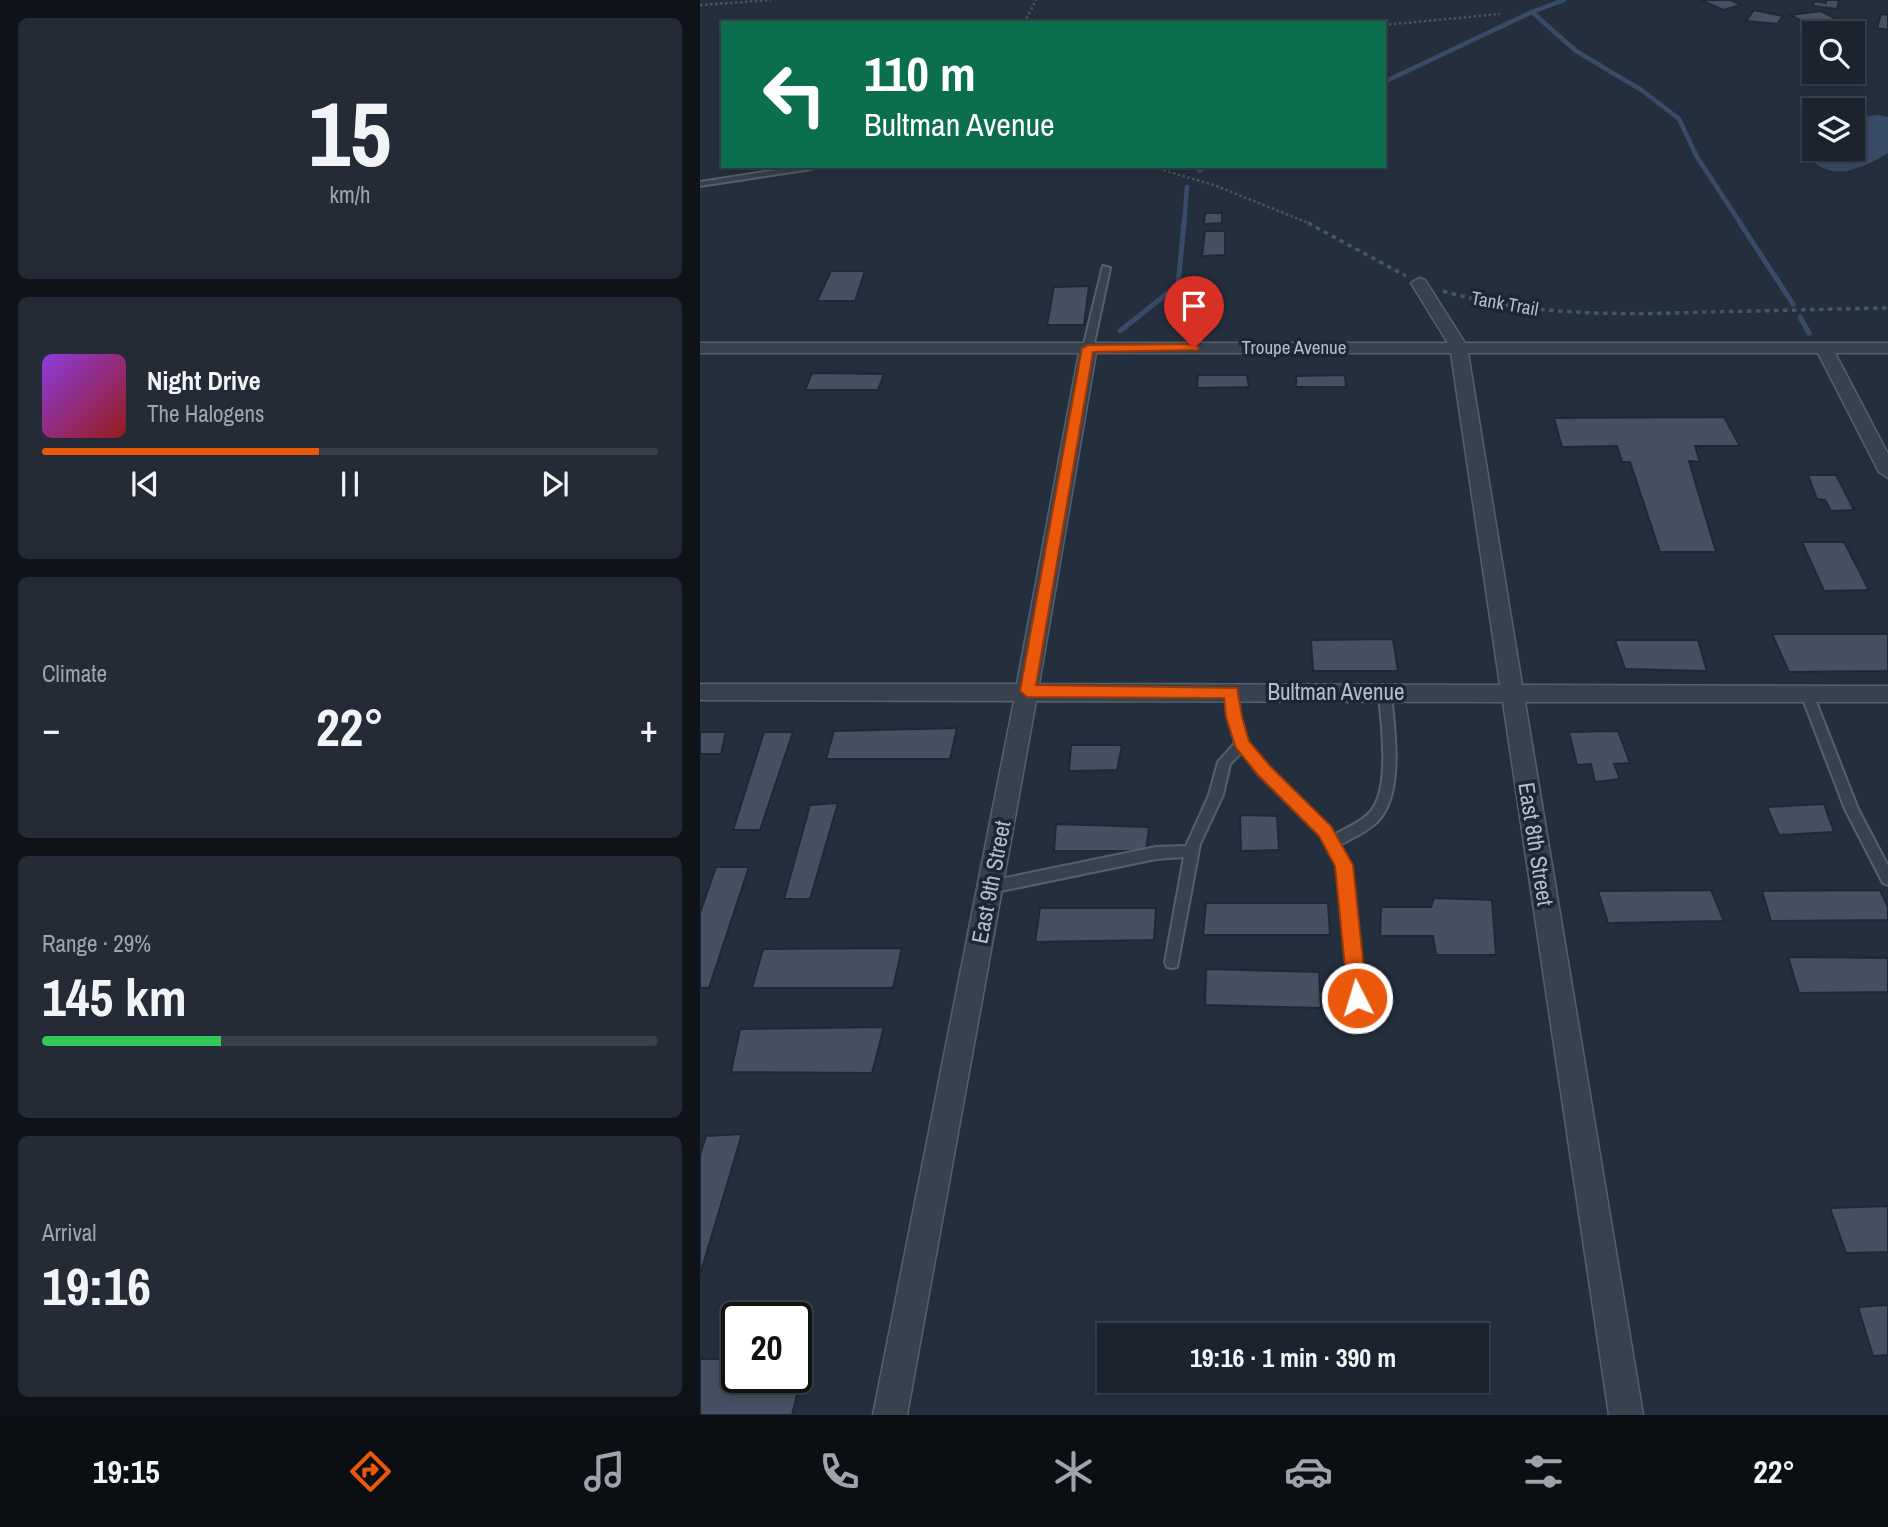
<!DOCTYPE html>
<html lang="en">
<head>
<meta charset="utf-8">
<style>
  body { margin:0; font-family:"Archivo Narrow",sans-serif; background:#242b36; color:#f1f3f6; height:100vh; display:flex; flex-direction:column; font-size:26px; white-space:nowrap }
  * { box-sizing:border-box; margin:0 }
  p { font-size:23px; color:#a0a4aa }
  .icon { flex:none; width:38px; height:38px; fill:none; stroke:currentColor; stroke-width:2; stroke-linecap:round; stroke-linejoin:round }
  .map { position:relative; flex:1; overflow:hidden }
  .drawer { display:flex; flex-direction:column; gap:18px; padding:18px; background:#0f1319; width:700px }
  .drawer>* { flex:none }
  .hud { position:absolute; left:21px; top:21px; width:665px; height:147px; border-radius:0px; box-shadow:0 4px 10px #0003,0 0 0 2px #39404a; background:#0b6e4f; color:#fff; overflow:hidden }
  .fabs { position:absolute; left:1102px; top:21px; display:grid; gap:14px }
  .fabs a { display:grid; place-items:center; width:63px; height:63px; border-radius:0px; background:#1b232e; box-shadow:0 4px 10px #0003,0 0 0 2px #39404a; font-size:35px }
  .speed { position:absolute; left:21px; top:1302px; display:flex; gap:14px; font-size:35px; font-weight:700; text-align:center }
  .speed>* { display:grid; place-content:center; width:91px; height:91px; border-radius:50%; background:#1b232e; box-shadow:0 4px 10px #0003,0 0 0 2px #39404a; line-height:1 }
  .speed .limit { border:4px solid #111; border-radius:10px; background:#fff; color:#111 }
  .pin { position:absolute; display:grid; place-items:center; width:60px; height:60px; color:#fff; margin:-72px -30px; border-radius:50% 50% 50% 0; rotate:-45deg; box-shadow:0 0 7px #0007 }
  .pin .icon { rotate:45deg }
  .me { position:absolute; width:77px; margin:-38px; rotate:355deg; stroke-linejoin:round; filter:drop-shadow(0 0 5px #0008) }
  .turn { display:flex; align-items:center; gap:24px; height:147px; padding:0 28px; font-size:32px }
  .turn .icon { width:91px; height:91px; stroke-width:2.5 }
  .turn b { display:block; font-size:49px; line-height:60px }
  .big { font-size:52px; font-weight:700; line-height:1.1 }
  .drawer .tile { flex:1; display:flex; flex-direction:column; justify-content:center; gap:10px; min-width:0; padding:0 24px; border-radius:10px; background:#242b36 }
  .drawer .dial { align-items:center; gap:0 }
  .dial b { font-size:91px; line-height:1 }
  .song { display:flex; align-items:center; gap:21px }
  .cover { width:84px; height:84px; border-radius:10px; background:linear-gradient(135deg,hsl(270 70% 55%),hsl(0 70% 35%)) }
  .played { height:7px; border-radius:4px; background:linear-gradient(90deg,#ea580c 45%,#39404a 45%) }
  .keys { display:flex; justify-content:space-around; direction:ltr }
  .heat { display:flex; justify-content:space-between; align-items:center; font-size:38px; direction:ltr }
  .charge { height:10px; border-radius:5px; background:linear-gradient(90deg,#34c759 29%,#39404a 0) }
  .trip { position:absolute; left:397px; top:1323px; width:392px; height:70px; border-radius:0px; background:#1b232e; box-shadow:0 4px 10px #0003,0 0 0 2px #39404a; font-weight:700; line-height:70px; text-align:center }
  .tabs { display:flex; height:112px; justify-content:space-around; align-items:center; background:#0b0e12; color:#a0a4aa }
  .tabs .icon { width:49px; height:49px }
  .tabs .current { color:#ea580c }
  .tabs b { font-size:32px; color:#f1f3f6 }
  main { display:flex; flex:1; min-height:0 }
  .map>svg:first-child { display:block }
  .water { fill:#394c67 }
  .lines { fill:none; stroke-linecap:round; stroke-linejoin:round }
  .stream-far1 { stroke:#394c67; stroke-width:4.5 }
  .stream { stroke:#394c67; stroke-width:5 }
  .building { fill:#455162; stroke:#1f2835; stroke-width:2 }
  .lane-casing { stroke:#565f6c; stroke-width:4 }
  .street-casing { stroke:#565f6c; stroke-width:3 }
  .path-far1 { stroke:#44595c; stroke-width:2.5; stroke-dasharray:2.5 2.5; stroke-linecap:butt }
  .path { stroke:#44595c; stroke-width:3.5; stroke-dasharray:4.5 4.5; stroke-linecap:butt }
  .lane { fill:#38414e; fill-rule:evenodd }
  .street { fill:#38414e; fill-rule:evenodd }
  .route { fill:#ea580c; stroke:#983908; stroke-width:2 }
  .labels { text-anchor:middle; stroke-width:7; stroke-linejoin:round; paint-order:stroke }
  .far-street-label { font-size:19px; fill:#b4bcc9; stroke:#1d2633 }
  .street-label { font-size:23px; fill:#b4bcc9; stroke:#1d2633 }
</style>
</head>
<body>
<main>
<section class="drawer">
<div class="tile dial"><b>15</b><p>km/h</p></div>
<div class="tile">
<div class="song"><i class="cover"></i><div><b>Night Drive</b><p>The Halogens</p></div></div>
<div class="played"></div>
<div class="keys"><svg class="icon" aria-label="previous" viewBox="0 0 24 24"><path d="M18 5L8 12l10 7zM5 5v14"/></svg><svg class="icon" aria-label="pause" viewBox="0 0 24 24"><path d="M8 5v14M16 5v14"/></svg><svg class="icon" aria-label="next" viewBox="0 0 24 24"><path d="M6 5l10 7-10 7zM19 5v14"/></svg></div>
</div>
<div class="tile"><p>Climate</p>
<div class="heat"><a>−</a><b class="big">22°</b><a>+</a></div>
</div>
<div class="tile"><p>Range · 29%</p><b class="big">145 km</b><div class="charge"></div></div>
<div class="tile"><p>Arrival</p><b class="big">19:16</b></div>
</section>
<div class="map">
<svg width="1188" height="1415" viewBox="0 0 1188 1415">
  <rect width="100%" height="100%" fill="#242f3e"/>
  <path class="water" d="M1178,115L1188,117V153C1160,170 1132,183 1105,155L1115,144V149H1153V117Z"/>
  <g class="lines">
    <g class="stream-far1">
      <path d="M832,12L876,51L943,91L979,119L997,157L1041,224"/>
      <path d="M684,82L832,12L864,0"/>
      <path d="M499,171L508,166"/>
      <path d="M484,224L487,187"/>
    </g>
    <g class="stream">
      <path d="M1040,223L1093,304"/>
      <path d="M1100,317L1109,333"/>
      <path d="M420,331L478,285L484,223"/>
    </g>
  </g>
  <g class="building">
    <path d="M1007,0H1031L1041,5L1023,10L1003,1Z"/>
    <path d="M1126,0H1139L1137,9L1113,6L1114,1L1126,3Z"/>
    <path d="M1054,10L1083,16L1077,24L1046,21Z"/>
    <path d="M1121,11L1138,20L1107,24L1090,15Z"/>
    <path d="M1181,14L1188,15V30L1177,28Z"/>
    <path d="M505,213H522V223L504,224Z"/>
    <path d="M505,231H525V255L502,256Z"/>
    <path d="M131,271H165L155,301H117Z"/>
    <path d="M389,286L384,325H347L354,287Z"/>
    <path d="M112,373L184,374L178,390H105Z"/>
    <path d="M498,375H547L549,387L497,388Z"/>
    <path d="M645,375L646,387H596V376Z"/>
    <path d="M1024,417L1040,446H995L1000,462L989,461L1016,552H960L930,462H922L917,446L862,447L854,418Z"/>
    <path d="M1108,475H1136L1154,510L1131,511L1125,500L1117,499Z"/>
    <path d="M1102,542H1144L1169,590L1124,591Z"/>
    <path d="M1072,634H1188V671L1089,672Z"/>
    <path d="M693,639L698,671H613L611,640Z"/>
    <path d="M915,640H998L1007,671L925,669Z"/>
    <path d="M257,728L250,759H126L134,731Z"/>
    <path d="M918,731L930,763L914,764L920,779L895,782L891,764L877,765L869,732Z"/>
    <path d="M0,732H26L21,754H0Z"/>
    <path d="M64,732H93L60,830H33Z"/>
    <path d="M371,745H422L417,770L369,771Z"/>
    <path d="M138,803L110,899H84L110,805Z"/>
    <path d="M1124,804L1134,832L1079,835L1067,807Z"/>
    <path d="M540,815L577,816L579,850L541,851Z"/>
    <path d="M356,824L449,827L446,851H354Z"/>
    <path d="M16,867H49L9,988H0V913Z"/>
    <path d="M1011,890L1024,921L908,923L898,891Z"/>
    <path d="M1180,890L1188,907V920L1071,921L1062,891Z"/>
    <path d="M734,898L792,900L796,955H736L733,936H680L681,907H731Z"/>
    <path d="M506,903H628L630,935H503Z"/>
    <path d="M340,908H456L454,940L335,942Z"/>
    <path d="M202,948L193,988H52L63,949Z"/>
    <path d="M1088,957L1188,958V992L1099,993Z"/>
    <path d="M506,969L619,972L621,1008L505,1005Z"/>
    <path d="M184,1027L172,1073L31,1072L40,1029Z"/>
    <path d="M42,1134L0,1275V1155L6,1136Z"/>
    <path d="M1188,1206V1252L1146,1253L1130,1208Z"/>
    <path d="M1188,1305V1355L1173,1356L1158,1307Z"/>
    <path d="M96,1358H106L92,1415H0V1359H37V1377H96Z"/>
  </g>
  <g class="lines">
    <defs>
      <g id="lane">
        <path d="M102,166L116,167L112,169L0,186V182Z"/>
        <path d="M403,266L410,268L393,348L388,351L383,348Z"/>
        <path d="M532,687L538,692C539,708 540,725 547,740C557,764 609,807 630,827L634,835C646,828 662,822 671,811C691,787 681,723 679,693L685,688L691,693C694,728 705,794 677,822C667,832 652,838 640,845L651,865L665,998L663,1003L658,1005L653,1003L651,998L637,866L620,835L559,775L542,752L530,764L523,795L500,844L477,967L472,968L467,967L465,962L484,857L456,859L291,893L286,891L284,887L286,883L291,881L456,847L486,846L509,795L518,762L535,743L528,717L526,692Z"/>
        <path d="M1107,689L1113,694L1158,809L1188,866V885L1183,883L1145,809L1101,694Z"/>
      </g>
      <path id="street" d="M719,278L725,280L765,343H1188V353H1135L1188,454V478L1179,472L1118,353H768L822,685L1188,686V702H825L943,1415H909L803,702L336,701L207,1415H173L314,701L0,700V684H317L379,353H0V343H748L711,283ZM396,353H751L800,685L339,684Z"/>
    </defs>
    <use href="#lane" class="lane-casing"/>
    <use href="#street" class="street-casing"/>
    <g class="path-far1">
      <path d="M0,5L71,0"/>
      <path d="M324,23L336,0"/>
      <path d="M684,25L800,14"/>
      <path d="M449,166L514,185L611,224"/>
    </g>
    <g class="path">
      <path d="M608,223L706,276"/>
      <path d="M743,291C829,316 918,315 1007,312C1067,311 1128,309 1188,308"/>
    </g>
    <use href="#lane" class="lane"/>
    <use href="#street" class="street"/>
  </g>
  <path class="route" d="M494,344L499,348L498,350L393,352L336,685L537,688L542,717L549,741L570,766L631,826L653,865L667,998L664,1004L657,1006L651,1004L648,998L635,866L619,836L558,775L536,748L526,717L524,698L327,697L320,691L382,348L388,345Z"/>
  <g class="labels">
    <g class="far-street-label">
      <text transform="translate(805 303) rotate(10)" y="7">Tank Trail</text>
      <text x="594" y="354">Troupe Avenue</text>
    </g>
    <g class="street-label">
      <text x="636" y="700">Bultman Avenue</text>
      <text transform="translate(836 844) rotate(81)" y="8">East 8th Street</text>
      <text transform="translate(291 882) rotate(-79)" y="8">East 9th Street</text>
    </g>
  </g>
</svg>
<div class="fabs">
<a><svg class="icon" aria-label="search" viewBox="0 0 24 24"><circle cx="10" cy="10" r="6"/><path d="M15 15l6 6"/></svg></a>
<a><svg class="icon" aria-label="layers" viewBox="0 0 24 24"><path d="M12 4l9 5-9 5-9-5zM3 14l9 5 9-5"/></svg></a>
</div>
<div class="speed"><div class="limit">20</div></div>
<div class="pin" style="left:494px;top:348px;background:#d93025"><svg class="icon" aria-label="arrive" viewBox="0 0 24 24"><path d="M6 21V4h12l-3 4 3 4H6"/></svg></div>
<svg class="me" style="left:657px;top:998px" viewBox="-20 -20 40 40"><circle r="17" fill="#ea580c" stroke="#fff" stroke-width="3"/><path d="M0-11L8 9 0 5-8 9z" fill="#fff"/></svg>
<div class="trip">19:16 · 1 min · 390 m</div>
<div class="hud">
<div class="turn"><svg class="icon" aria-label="left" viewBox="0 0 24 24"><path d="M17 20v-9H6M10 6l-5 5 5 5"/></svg><div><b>110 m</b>Bultman Avenue</div></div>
</div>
</div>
</main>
<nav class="tabs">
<b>19:15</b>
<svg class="icon current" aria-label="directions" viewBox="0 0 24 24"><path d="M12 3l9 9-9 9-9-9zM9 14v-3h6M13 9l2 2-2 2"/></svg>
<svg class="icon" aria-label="music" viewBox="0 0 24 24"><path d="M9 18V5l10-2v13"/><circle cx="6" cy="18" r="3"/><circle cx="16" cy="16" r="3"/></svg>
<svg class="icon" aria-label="phone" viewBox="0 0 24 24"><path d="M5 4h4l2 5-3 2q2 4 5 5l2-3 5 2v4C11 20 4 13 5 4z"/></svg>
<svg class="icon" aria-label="climate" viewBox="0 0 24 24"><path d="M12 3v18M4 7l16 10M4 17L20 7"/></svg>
<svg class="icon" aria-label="car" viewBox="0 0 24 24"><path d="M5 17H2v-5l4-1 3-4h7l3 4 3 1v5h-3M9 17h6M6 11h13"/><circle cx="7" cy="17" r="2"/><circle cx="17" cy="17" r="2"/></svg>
<svg class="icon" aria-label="filters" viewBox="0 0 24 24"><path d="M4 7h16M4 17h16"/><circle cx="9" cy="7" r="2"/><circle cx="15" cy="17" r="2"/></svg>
<b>22°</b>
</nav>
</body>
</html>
